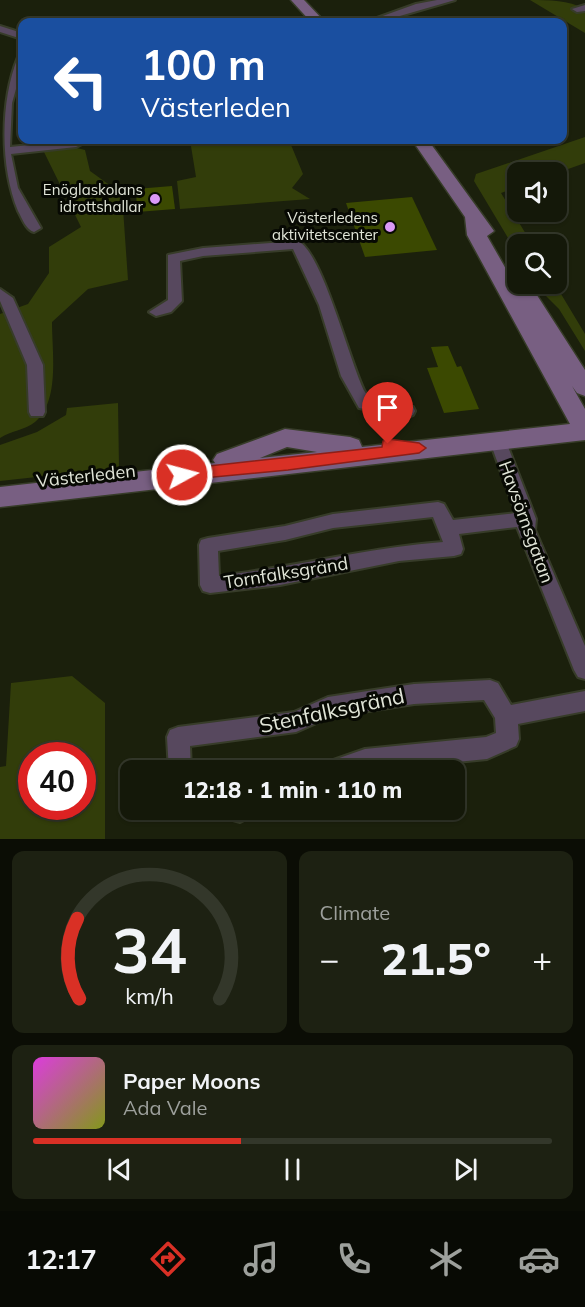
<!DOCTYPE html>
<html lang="en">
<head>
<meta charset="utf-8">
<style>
  body { margin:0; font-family:Mulish,sans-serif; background:#1d2112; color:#f1f3f6; height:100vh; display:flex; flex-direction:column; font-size:22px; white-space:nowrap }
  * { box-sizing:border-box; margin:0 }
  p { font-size:20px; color:#9da09c }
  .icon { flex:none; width:33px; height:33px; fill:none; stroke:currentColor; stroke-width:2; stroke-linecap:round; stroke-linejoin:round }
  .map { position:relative; height:839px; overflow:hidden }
  .details { display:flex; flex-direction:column; gap:12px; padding:12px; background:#0b0d05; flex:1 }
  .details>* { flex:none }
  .hud { position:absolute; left:18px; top:18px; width:549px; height:126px; border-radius:12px; box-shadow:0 2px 4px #0004,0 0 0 2px #33372a; background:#1a4fa0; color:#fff; overflow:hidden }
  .buttons { position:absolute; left:507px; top:162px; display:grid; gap:12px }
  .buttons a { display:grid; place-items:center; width:60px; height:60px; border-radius:12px; background:#141809; box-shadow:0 2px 4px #0004,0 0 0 2px #33372a; font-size:30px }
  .speed { position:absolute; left:18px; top:742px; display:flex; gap:12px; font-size:30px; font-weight:700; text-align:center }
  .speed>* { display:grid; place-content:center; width:78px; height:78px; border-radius:50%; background:#141809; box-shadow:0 2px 4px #0004,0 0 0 2px #33372a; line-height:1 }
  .speed .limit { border:9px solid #d22; background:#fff; color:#111 }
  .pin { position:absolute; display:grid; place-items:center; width:51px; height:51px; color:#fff; margin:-62px -26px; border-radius:50% 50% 50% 0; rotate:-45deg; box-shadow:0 0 6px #0007 }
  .pin .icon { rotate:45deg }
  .me { position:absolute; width:66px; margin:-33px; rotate:83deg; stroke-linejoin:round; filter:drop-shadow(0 0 4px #0008) }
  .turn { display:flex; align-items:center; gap:21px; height:126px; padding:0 24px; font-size:27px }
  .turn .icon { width:78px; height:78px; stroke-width:2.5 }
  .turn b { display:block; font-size:42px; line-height:51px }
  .big { font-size:45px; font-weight:800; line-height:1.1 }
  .details .widget { flex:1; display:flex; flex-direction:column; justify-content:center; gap:9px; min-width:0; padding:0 21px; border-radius:12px; background:#1d2112 }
  .details .dial { align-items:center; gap:0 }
  .dial svg { height:156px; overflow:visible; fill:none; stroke:#33372a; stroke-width:7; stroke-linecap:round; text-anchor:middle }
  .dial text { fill:#f1f3f6; stroke:none }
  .song { display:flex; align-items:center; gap:18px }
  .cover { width:72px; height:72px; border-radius:9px; background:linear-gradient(135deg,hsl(300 70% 55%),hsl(70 70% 35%)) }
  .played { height:6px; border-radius:3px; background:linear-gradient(90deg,#d93025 40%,#33372a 40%) }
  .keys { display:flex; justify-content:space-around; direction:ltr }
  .heat { display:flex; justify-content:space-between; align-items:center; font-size:33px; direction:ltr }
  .details .tiles { flex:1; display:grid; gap:12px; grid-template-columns:1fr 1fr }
  .widget:last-child { grid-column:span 2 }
  .trip { position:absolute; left:120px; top:760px; width:345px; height:60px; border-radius:12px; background:#141809; box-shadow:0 2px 4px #0004,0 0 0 2px #33372a; font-weight:800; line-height:60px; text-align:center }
  .dock { display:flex; height:96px; justify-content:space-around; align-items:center; background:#080a04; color:#9da09c }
  .dock .icon { width:42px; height:42px }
  .dock .on { color:#d93025 }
  .dock b { font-size:27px; color:#f1f3f6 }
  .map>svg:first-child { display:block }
  .green { fill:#323d0a; fill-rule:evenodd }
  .building { fill:#3b4901 }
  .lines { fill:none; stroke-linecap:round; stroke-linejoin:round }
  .street-casing { stroke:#373c29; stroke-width:4 }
  .secondary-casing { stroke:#373c29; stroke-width:3 }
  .street { fill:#57485e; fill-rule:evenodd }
  .secondary { fill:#785f82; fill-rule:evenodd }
  .route { fill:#d93025; stroke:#8d1f18; stroke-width:1.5 }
  .poi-dot { fill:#db99f5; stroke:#070903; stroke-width:2 }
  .labels { text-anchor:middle; stroke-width:6; stroke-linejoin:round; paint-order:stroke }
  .far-poi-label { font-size:15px; fill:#e1e5d8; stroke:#070903; text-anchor:end }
  .street-label { font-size:18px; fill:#e1e5d8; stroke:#070903 }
  .near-street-label { font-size:21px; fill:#e1e5d8; stroke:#070903 }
</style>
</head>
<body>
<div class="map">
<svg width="585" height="839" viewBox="0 0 585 839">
  <rect width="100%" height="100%" fill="#1b200c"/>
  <g class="green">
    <path d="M530,0C551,0 567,0 585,9V33Z"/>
    <path d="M585,137V163L557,173L518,172L517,187L501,193L532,244H518L517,253L474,181L476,174Z"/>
    <path d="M190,140H289L303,174L292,188L310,199L180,209L177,181L196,177Z"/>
    <path d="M77,148L85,150L90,171L122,194L128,280L88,289L52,322C52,352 60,401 35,422C25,430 10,431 0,438V314L28,304L49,273V247L81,227L44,152Z"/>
    <path d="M534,284H555L585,334V351L559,309Z"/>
    <path d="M118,403L119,468L0,481V445L37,432L66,415L67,408Z"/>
    <path d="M72,676L105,703V839H0V767L6,766L11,683ZM32,756H82V807H32Z"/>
  </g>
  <g class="building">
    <path d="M172,186L175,209L137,212L136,189Z"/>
    <path d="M412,197L437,250L365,257L346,203Z"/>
    <path d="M448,346L457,367L461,366L479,409L444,413L427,368L438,367L431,347Z"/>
  </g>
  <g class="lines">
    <defs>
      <g id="street">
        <path d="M437,0H455L379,22H366L416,4Z"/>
        <path d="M585,5V11L577,12L572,9Z"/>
        <path d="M0,26L22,33V39L0,32Z"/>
        <path d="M22,56V68L12,103L10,147L80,140L82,144L76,147L11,154L18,188L41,228L34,232C26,230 22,218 18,211C0,167 0,101 18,57Z"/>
        <path d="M297,241C321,247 351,367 365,392L370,399L413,407L415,411L413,415L407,417L359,408L341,376L319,305L293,249L203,256L180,261L182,301L171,312L156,316L149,312L168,300V255L203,248Z"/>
        <path d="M0,289L13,298L43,365L45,412L43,416H31L29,412L27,365L0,301Z"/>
        <path d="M497,433L505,439L536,519L535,530L585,646V679L578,677L574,670L517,527L459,534L463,549L461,554L454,556L399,561L280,585L210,593L203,591L200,585L199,545L201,540L208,538L285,526L333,514L438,502L444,504L453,520L516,513L489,439ZM433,517L443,542C367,548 294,567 219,576L218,551L285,540L333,528Z"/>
        <path d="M490,680L498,683L511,705L585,691V711L518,724L519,739L516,746L487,759L365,771H322L325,763L365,749L486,737L496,733L495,718L484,700L414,704L330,717L296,732L190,746L191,771H169L167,737L170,730L178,727L294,712L328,697L414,684Z"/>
        <path d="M222,810H252L248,818L240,822L226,818Z"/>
      </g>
      <g id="secondary">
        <path d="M291,0H304L325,22H311Z"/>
        <path d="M412,140H428L494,231L487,236L518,290L526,287L533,289L585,370V396L577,393L572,386L585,409V440L0,507V487L215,463L213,460L217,454L285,429L350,437L359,440L362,447L570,424L467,235L465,217ZM287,447L317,452L260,458Z"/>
      </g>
    </defs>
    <use href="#street" class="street-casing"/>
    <use href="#secondary" class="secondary-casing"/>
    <use href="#street" class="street"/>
    <use href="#secondary" class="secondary"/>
  </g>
  <path class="route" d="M388,439L419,443L426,448L419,453L288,470L182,480L175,475L182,469L382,447L383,441Z"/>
  <g class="poi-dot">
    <circle cx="155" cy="199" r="6"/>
    <circle cx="390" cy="227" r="6"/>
  </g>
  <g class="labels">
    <g class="far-poi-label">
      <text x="143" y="195">Enöglaskolans<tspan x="143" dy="17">idrottshallar</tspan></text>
      <text x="378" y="223">Västerledens<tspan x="378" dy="17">aktivitetscenter</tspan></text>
    </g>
    <g class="street-label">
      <text transform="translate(86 476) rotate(-6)" y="6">Västerleden</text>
      <text transform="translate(526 522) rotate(70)" y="6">Havsörnsgatan</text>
      <text transform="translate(286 573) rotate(-9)" y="6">Tornfalksgränd</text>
    </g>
    <g class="near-street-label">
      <text transform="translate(332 711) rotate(-12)" y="7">Stenfalksgränd</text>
    </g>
  </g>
</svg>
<div class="buttons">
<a><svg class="icon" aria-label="sound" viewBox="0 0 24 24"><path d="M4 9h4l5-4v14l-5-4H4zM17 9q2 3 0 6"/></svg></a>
<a><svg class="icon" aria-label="search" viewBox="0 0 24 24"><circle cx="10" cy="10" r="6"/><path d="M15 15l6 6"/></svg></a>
</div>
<div class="speed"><div class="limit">40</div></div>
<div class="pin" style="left:388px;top:444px;background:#d93025"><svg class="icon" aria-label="arrive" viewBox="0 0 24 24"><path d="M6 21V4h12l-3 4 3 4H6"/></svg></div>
<svg class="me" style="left:182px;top:475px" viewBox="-20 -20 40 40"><circle r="17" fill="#d93025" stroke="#fff" stroke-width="3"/><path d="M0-11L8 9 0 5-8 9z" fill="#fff"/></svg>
<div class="trip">12:18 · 1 min · 110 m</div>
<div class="hud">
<div class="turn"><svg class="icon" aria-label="left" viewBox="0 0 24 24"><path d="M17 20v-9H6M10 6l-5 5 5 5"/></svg><div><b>100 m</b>Västerleden</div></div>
</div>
</div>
<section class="details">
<div class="tiles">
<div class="widget dial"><svg viewBox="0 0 100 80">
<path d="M14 69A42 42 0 1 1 86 69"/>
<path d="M14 69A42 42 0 0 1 13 28" stroke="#d93025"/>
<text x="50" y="56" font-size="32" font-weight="700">34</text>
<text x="50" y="72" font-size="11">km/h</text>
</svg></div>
<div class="widget"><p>Climate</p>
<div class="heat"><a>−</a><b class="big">21.5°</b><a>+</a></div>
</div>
<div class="widget">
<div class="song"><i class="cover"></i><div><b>Paper Moons</b><p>Ada Vale</p></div></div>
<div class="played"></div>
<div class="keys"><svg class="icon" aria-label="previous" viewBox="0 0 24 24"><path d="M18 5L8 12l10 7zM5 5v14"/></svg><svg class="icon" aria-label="pause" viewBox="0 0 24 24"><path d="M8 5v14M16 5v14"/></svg><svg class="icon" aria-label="next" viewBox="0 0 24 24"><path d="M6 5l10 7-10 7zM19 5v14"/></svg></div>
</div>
</div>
</section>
<nav class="dock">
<b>12:17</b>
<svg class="icon on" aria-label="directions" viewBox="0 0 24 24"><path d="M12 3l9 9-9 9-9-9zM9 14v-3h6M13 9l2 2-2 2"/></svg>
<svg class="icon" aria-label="music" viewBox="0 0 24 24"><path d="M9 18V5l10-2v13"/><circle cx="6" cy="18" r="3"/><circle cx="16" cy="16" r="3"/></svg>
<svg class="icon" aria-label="phone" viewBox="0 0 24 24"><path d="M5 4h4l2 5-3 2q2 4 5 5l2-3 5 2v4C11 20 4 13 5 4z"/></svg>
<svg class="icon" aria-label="climate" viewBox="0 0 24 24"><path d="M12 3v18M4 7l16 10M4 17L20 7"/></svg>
<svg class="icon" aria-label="car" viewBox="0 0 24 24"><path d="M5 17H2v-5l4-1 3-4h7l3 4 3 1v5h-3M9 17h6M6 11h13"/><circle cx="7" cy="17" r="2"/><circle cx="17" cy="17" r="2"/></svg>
</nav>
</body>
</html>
